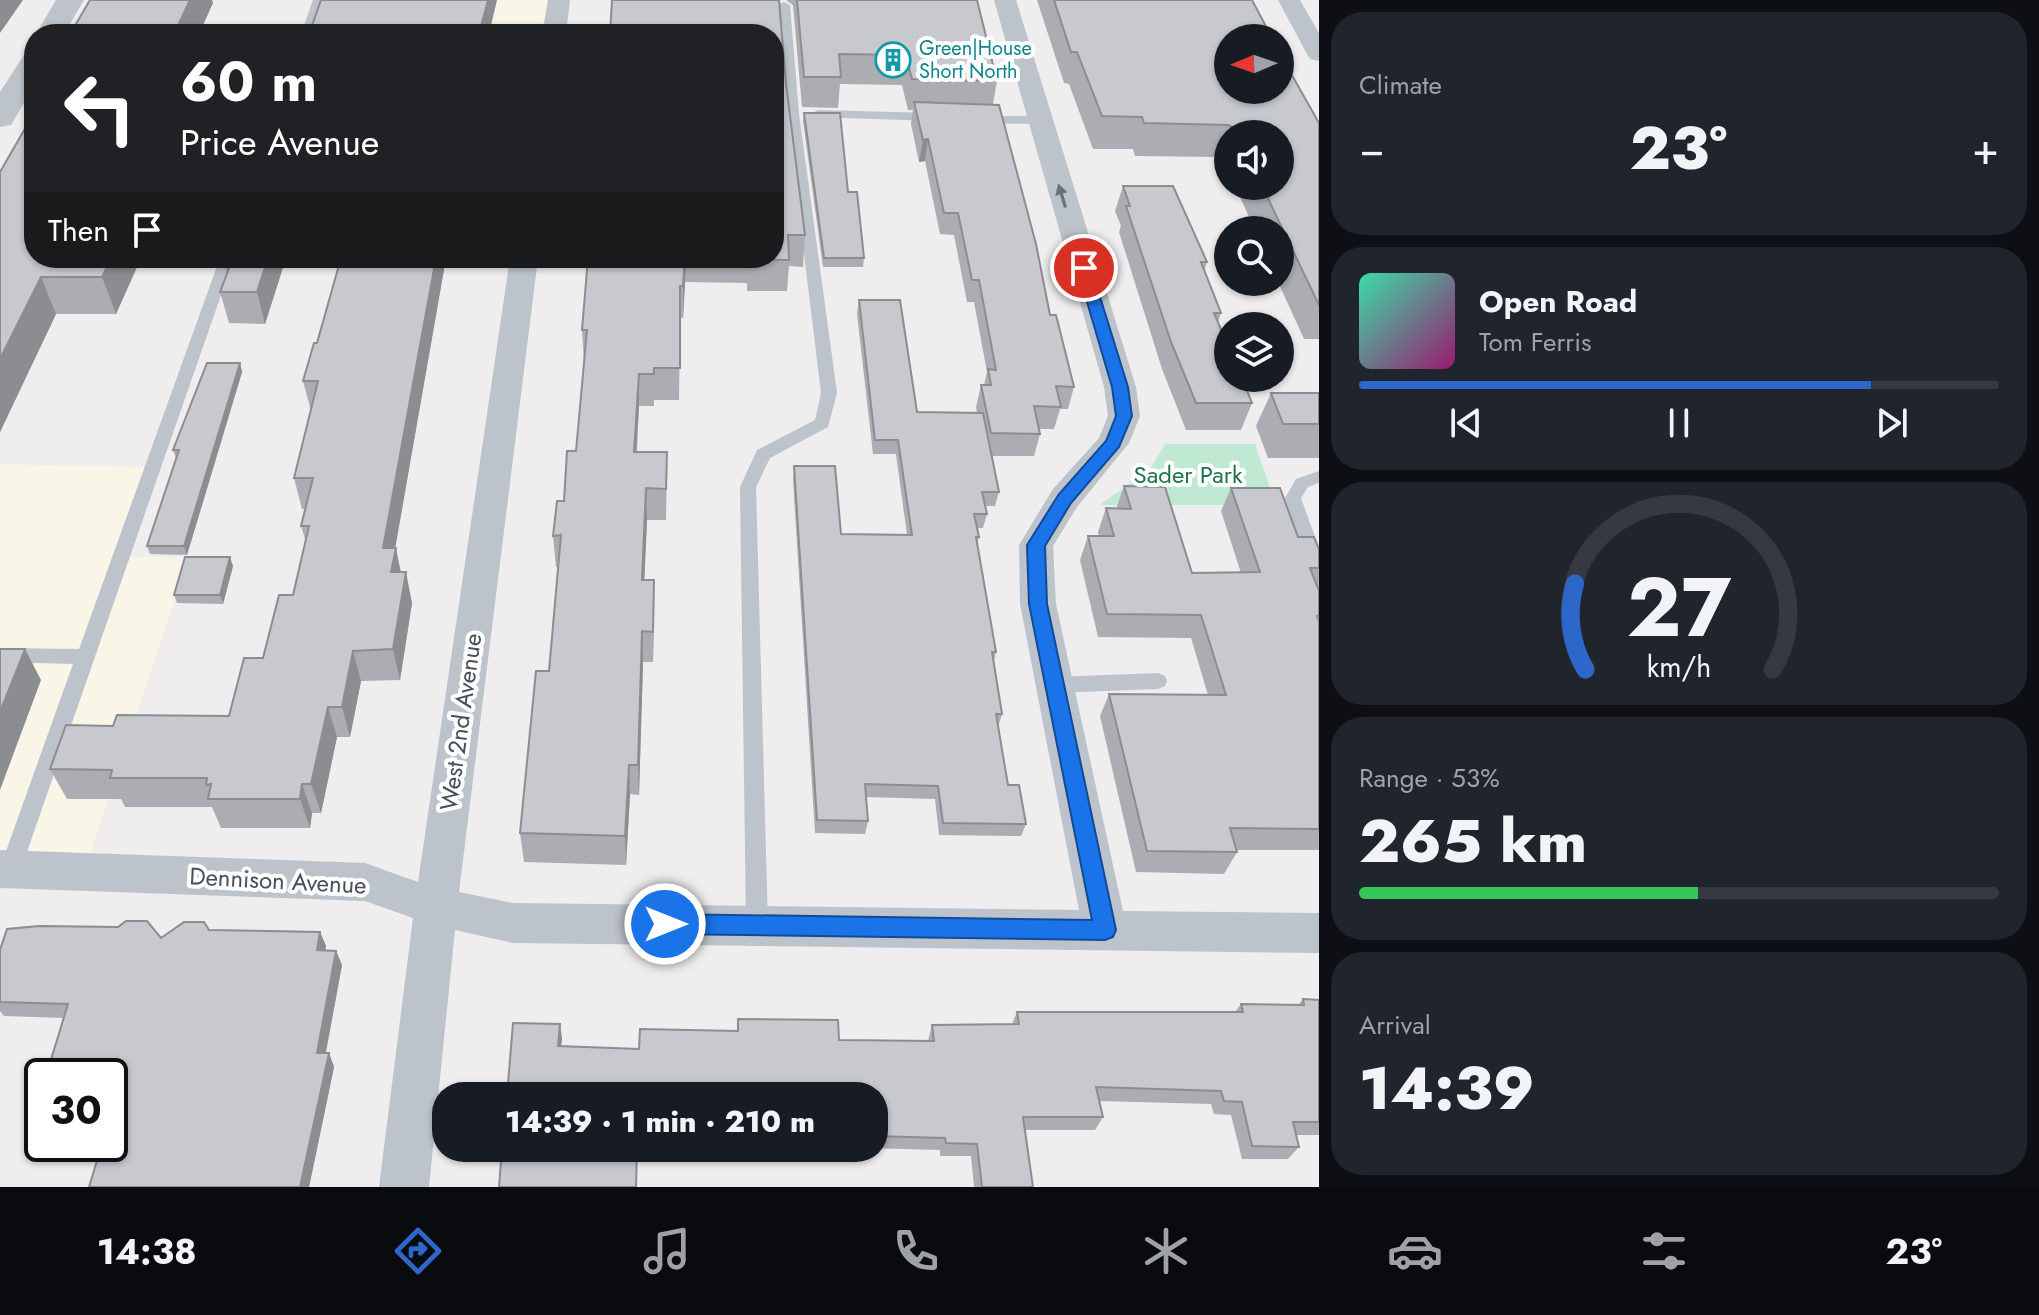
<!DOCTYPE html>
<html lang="en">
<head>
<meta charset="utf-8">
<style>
  body { margin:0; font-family:Jost,sans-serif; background:#20242c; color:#f1f3f6; height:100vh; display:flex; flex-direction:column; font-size:30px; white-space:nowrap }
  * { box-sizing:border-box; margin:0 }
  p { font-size:26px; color:#9ea1a6 }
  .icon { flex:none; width:44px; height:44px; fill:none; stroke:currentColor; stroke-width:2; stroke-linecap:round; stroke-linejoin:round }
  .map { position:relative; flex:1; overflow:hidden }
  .sheet { display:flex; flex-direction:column; gap:12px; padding:12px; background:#0d0f14; width:720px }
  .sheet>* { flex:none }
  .hud { position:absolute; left:24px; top:24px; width:760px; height:244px; border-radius:32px; box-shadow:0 2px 6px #0004; background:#202124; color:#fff; overflow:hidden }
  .needle { width:52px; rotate:268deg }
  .controls { position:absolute; left:1214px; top:24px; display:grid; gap:16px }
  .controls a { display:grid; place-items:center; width:80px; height:80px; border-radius:50%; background:#171b24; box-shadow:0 2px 6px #0004; font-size:40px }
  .speed { position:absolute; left:24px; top:1058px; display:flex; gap:16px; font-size:40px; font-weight:700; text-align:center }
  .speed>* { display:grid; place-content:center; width:104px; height:104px; border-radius:50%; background:#171b24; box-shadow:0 2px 6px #0004; line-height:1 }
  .speed .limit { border:4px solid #111; border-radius:12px; background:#fff; color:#111 }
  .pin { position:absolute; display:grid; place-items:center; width:68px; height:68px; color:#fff; margin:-34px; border:4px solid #fff; border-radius:50%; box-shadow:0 2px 8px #0007 }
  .me { position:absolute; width:88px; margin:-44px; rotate:90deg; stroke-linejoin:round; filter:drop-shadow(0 0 6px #0008) }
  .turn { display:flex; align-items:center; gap:28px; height:168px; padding:0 24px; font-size:36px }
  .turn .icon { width:104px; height:104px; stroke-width:2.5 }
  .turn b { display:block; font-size:56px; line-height:68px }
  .then { display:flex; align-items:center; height:76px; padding:0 24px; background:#0003; gap:16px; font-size:30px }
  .big { font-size:60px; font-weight:800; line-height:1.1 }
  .sheet .card { flex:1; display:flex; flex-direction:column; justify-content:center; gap:12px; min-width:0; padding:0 28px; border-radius:32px; background:#20242c }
  .sheet .dial { align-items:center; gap:0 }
  .dial svg { height:208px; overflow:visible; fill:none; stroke:#363941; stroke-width:7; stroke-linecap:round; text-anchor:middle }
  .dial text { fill:#f1f3f6; stroke:none }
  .song { display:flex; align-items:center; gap:24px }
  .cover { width:96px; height:96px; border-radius:12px; background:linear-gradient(135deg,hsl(160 70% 55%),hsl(320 70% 35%)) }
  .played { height:8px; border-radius:4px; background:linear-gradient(90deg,#2d67c9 80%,#363941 80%) }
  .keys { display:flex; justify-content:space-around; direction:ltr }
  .heat { display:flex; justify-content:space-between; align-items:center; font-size:44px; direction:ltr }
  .charge { height:12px; border-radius:6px; background:linear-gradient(90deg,#34c759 53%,#363941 0) }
  .trip { position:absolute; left:432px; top:1082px; width:456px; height:80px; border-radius:32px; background:#171b24; box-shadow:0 2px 6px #0004; font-weight:800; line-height:80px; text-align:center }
  .tab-bar { display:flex; height:128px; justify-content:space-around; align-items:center; background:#090b0e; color:#9ea1a6 }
  .tab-bar .icon { width:56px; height:56px }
  .tab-bar .on { color:#2d67c9 }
  .tab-bar b { font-size:36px; color:#f1f3f6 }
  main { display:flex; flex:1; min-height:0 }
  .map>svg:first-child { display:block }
  .commercial { fill:#f9f5e7 }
  .green { fill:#bfe9d2 }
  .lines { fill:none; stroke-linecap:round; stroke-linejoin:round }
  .service { fill:#bdc3ca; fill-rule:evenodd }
  .minor { fill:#bdc3ca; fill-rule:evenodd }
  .tertiary { fill:#bdc3ca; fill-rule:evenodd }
  .wall { fill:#abadb2 }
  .shaded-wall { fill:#8b8d91 }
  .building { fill:#c7c9cf; stroke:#8b8d91; stroke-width:2 }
  .oneway { fill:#6a727a }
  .route { fill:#1a73e8; stroke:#114b97; stroke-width:2 }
  .labels { text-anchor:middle; stroke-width:8; stroke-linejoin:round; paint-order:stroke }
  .far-culture-label { font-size:20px; fill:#0d838f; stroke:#fff; text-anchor:start }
  .park-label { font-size:24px; fill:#21704e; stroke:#fff }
  .street-label { font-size:24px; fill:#474f58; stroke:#fff }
</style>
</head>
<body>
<main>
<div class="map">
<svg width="1319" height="1187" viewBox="0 0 1319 1187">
  <rect width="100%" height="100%" fill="#efeded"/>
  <g class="commercial">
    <path d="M320,0H561L558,31L310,28Z"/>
    <path d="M0,464L146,467L112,556L189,558L85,870L0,868Z"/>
  </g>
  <path class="green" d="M1165,444H1255L1276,505H1100L1130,483L1146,476Z"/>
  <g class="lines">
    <g class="service">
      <path d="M313,0H325L313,34H301Z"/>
      <path d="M784,2L790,5L799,114L837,393L828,427L770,458L756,487L768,925L765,932L757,935L749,932L746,925L740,487L757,450L815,420L821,393L787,114L778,5Z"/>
      <path d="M819,110L933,113L939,117L933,121L815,117V111Z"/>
      <path d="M974,116H1040L1046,120L1040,124L979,123L974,122Z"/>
      <path d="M220,258H234L21,869L17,876L10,878L3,876L0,868L73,664L0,662V648L79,649Z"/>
      <path d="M1319,471V483L1308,487L1301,498L1319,548V581L1310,574L1285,498L1296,479Z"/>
      <path d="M1158,673L1165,676L1167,681L1165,686L1158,689L1054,693L1047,690L1044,685L1047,680L1054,677Z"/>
    </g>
    <g class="minor">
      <path d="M548,0H570L566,34H542Z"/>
      <path d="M994,0H1016L1136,387L1140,416L1129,443L1077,507L1053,546L1056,604L1123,911L1319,913V953L513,943L455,930L429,1187H379L413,918L365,901L0,888V850L365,863L418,882L510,258H538L459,892L513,903L1079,910L1020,604L1019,545L1053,489L1099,438L1108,416L1104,387Z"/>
      <path d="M1278,0H1300L1319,33V61L1310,59L1307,54Z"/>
    </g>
    <g class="tertiary">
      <path d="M56,0H84L64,34H36Z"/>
      <path d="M34,52V86L11,125L0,127V92L24,55Z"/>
    </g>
  </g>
  <g class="wall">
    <path d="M786,0H977L997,81L993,104L1050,315L1074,387L1068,409H1060L1054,429H1039L1040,434L1034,456H992L999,492L995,506H985L987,514L983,528H977L979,537L977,545L996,652L994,661L1002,714L998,727L1008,785L1026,824L1021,836L939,835L935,799L866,797L868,821L865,834L815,833L793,480L794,466L841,534L907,535L896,454H873L857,314L859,300L917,412L977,413L976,407L981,385H984L987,372L974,302H967L954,235L940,234L925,161L919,162L911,124L913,110H908L902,85L840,84L838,108L802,107L793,5Z"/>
    <path d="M1037,0H1252L1319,123V339H1304L1278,282H1280V230H1255L1235,186H1280V134H1228V170L1224,160L1217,157L1135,156L1133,149H1093L1069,84L1064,83Z"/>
    <path d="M780,2L786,84L805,235L803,267L789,266L787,291H747V283L685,282L683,318H680L679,400H654V406H639L637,452H667L666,520H647L644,580H654L653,662H643L639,795L630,794L626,865L524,862L520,833L549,671L558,567H556L553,536L564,501L576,451L584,362L582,330L588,258H774Z"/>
    <path d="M804,113L848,192L864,258L863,267H823L803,121Z"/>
    <path d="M0,172L34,258H141L116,314H56L0,432Z"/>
    <path d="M1123,186L1207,262L1204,271L1221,313L1218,322L1252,403L1241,430H1186L1162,369L1119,232L1121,226L1115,211Z"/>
    <path d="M222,258H286L265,324L229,323L220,292L227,274Z"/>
    <path d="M446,258L395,548L401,572L412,603L400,680L361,681L350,737H337L321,813H312L310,828H221L212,807H125L121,799H67L50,769L113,726L229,716L263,658L293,595L306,542L301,526L305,509H302L294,478L311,411L303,381L317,343Z"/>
    <path d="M240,363L242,372L187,555L150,554L147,546L176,458L173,450Z"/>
    <path d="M1271,393H1319V458H1268L1256,426Z"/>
    <path d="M1124,486L1192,573H1241L1221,511L1231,488L1298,537L1319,549V850H1236L1237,852L1224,874L1136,872L1100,716L1109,694L1208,695L1191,638L1098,637L1080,560L1088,536H1099L1098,532L1106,508L1116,509Z"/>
    <path d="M233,566L223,604L177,603L174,595Z"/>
    <path d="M209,930L320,932L326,946L325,950L336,951L342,965L326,1053H329L334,1067L309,1187H89L110,1144V1076L64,1018L4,1016L0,1011V950L161,938Z"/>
    <path d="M1303,999L1319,1000V1135H1296L1299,1147L1288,1159H1242L1231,1115L1214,1114L1211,1104L1099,1101L1103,1117L1095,1130H1024L1033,1187H974L971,1156H940V1150L867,1148H874V1096H507L562,1038L561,1046L639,1049L737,1031L738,1019L839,1040L928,1041L932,1025L1012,1024L1017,1012H1235L1241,1004L1298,1005Z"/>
    <path d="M42,1089V1120L35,1112Z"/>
  </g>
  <g class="shaded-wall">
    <path d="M0,0H23L0,33Z"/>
    <path d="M190,0H212L213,3L199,34H174Z"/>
    <path d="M488,0H497L489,34H479Z"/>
    <path d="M928,139L925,161L919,162L923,140Z"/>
    <path d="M111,258H141L116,314L102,277Z"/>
    <path d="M268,258H286L265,324L257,292Z"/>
    <path d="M436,258H446L394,555L396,548L402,579L397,603L383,548Z"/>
    <path d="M686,258L685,282L683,318V286Z"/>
    <path d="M41,277L56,314L0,432V359Z"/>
    <path d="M240,363L242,372L187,555L184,546Z"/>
    <path d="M639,374V406L634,484V452Z"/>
    <path d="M646,488L647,520L643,611L642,580Z"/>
    <path d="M230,557L233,566L223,604L220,595Z"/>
    <path d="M406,572L412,603L400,680L393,649Z"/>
    <path d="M654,580V611L653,662V632Z"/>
    <path d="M642,631L643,662L639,795L638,765Z"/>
    <path d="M25,649L41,680L0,790V712Z"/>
    <path d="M353,651L361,681L350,737L342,707Z"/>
    <path d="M328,707L337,737L321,813L311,784Z"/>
    <path d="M629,765L630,794L626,865L625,836Z"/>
    <path d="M302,784L312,813L310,828L300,799Z"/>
    <path d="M320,932L326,946L323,965L317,950Z"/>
    <path d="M336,951L342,965L323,1066L317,1053Z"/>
    <path d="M560,1024L562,1038L560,1060L558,1046Z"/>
    <path d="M329,1053L334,1067L309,1187H300Z"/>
  </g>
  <g class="building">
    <path d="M90,0H190L174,34H70Z"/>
    <path d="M321,0H488L479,34H309Z"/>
    <path d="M612,0H779L786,84L805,235H788L789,260L749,259V258H774V34H610Z"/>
    <path d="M797,0H977L997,81L912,79L906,55L839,54L841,77H804Z"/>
    <path d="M1054,0H1252L1272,38H1228V90H1280V54L1319,123V305L1262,186H1280V134H1238L1235,128L1228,125L1144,123L1142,117L1102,116L1077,52H1071Z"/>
    <path d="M914,102L999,105L1036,244L1050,315H1056L1074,387L1056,386L1061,407L1034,406L1040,434L991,433L981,385H991L988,369L996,370L979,280H972L958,213H944L928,139L923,140Z"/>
    <path d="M34,113V258H111L102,277H41L0,359V172Z"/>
    <path d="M804,113H840L848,192H857L864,258H824Z"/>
    <path d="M1123,186H1173L1207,262H1201L1221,313H1214L1228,346V378H1242L1252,403H1196L1171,342L1126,206H1130Z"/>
    <path d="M233,258H268L257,292H220Z"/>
    <path d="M341,258H436L383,548H396L391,572H406L393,649L353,651L342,707H328L311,784H302L300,799H208L211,784L206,785L207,778H110L112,770L50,769L66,725L113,726L117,715L229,716L244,658H263L279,595H293L309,526H301L313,478H294L318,381H303L314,343H317Z"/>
    <path d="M588,258H685L683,286H680V368H654V374H639L634,452H667L666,489L646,488L642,580H654L653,632L642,631L638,765H629L625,836L520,833L536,671H549L561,535L553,536L557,501H564L567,451H576L587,330H582Z"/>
    <path d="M859,300H900L917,412L983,413L999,492H982L987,514H974L979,537H976L996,652H992L1002,714H996L1008,785H1019L1026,824L943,823L938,786L865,784L868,821L817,820L794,466H835L841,534L912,535L898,440H875Z"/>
    <path d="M207,363H240L184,546H147L179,450H173Z"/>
    <path d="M1271,393H1319V424H1283Z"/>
    <path d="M1124,486L1165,487L1192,573L1260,572L1231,488H1280L1298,537H1314L1319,549V568H1310L1319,591V616H1317L1319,622V829L1230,828L1237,852L1147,851L1109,694L1226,695L1201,615L1107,614L1088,536H1114L1106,508L1131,509Z"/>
    <path d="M185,557H230L220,595H174Z"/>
    <path d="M0,649H25L0,712Z"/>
    <path d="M126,921H147L161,938L184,922H204L209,930L320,932L317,950L336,951L317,1053H329L300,1187H89L102,1144H110V1076H46L68,1004L0,1002V950L7,929L39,926L118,927Z"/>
    <path d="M1303,999L1319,1000V1122H1293L1299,1147L1252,1146L1242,1102L1224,1101L1221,1091L1096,1087L1103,1117H1023L1033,1187H982L977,1144L946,1143L945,1138L874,1136V1096H507L513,1023L560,1024L558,1046L639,1049L640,1029L738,1031V1019L838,1020L839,1040L934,1041L932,1025L1019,1024L1017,1012H1243L1241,1004L1304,1005Z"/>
    <path d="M42,1089V1112H35Z"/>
    <path d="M502,1148H637L636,1187H499Z"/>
  </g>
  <defs><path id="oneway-solid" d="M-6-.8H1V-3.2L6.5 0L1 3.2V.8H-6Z" transform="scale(2)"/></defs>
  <use class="oneway" href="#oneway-solid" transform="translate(1062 196) rotate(-107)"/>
  <path class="route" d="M1084,264L1091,268L1128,387L1132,416L1119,447L1071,503L1045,546L1047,604L1116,930L1113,937L1105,940L665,934L658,931L654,924L658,917L665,914L1092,920L1029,604L1028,575L1027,545L1059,494L1106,441L1116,416L1112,387L1077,268Z"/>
  <defs>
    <symbol id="building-ring" viewBox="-11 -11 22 22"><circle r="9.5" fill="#fff" stroke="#0f9aa8" stroke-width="1.5"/><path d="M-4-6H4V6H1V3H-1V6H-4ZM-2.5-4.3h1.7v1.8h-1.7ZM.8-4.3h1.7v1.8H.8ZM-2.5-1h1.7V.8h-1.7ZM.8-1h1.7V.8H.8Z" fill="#0f9aa8"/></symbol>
  </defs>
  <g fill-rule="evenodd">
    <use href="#building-ring" x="873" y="40" width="40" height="40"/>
  </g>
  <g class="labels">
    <g class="far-culture-label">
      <text x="919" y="55">Green|House<tspan x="919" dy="23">Short North</tspan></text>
    </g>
    <g class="park-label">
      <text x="1188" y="483">Sader Park</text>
    </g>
    <g class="street-label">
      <text transform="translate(461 722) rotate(-82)" y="8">West 2nd Avenue</text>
      <text transform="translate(278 881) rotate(3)" y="8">Dennison Avenue</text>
    </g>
  </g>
</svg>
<div class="controls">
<a><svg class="needle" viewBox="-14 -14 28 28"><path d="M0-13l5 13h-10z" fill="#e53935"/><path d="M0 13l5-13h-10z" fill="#9ea1a6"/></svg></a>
<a><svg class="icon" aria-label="sound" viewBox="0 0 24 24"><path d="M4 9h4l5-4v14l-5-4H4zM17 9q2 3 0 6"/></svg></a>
<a><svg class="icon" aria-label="search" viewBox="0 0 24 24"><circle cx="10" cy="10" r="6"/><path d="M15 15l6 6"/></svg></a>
<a><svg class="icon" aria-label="layers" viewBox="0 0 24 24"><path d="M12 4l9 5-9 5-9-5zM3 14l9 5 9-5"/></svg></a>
</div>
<div class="speed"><div class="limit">30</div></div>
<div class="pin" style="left:1084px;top:268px;background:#d93025"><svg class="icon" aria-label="arrive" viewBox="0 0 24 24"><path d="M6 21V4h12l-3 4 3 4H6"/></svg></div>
<svg class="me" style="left:665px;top:924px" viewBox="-20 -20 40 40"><circle r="17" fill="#1a73e8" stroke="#fff" stroke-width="3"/><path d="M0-11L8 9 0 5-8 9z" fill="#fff"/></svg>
<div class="trip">14:39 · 1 min · 210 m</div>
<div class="hud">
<div class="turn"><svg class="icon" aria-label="left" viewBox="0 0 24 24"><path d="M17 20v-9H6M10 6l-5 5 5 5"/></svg><div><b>60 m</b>Price Avenue</div></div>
<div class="then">Then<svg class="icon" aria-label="arrive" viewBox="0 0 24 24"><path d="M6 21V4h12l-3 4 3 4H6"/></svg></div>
</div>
</div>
<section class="sheet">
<div class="card"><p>Climate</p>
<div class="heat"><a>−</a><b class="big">23°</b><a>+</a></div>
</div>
<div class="card">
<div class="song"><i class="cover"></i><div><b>Open Road</b><p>Tom Ferris</p></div></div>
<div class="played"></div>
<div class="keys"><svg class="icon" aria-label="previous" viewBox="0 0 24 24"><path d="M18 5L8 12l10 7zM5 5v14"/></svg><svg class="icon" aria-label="pause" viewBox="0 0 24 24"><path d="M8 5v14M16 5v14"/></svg><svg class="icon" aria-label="next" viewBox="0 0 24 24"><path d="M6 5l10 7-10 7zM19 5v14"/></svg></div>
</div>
<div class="card dial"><svg viewBox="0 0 100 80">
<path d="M14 69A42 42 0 1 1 86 69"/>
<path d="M14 69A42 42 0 0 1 10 36" stroke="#2d67c9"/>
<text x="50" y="56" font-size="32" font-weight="700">27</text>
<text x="50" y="72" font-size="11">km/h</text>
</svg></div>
<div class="card"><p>Range · 53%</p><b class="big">265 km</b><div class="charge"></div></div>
<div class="card"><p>Arrival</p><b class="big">14:39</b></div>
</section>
</main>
<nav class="tab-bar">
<b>14:38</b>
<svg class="icon on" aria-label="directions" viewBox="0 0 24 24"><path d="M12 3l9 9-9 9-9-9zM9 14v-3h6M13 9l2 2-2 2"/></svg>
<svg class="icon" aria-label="music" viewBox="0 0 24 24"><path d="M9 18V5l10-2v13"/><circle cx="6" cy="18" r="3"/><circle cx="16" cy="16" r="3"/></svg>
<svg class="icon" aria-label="phone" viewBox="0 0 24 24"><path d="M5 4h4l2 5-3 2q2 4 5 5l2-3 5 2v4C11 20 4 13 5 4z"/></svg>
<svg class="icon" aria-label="climate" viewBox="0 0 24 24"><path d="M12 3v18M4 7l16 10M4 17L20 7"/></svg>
<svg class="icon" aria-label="car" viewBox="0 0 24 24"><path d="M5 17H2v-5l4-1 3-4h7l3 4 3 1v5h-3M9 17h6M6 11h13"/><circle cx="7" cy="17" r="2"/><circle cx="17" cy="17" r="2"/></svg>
<svg class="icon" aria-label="filters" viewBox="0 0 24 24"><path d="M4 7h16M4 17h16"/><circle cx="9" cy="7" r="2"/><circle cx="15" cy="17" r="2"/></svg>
<b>23°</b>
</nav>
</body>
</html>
